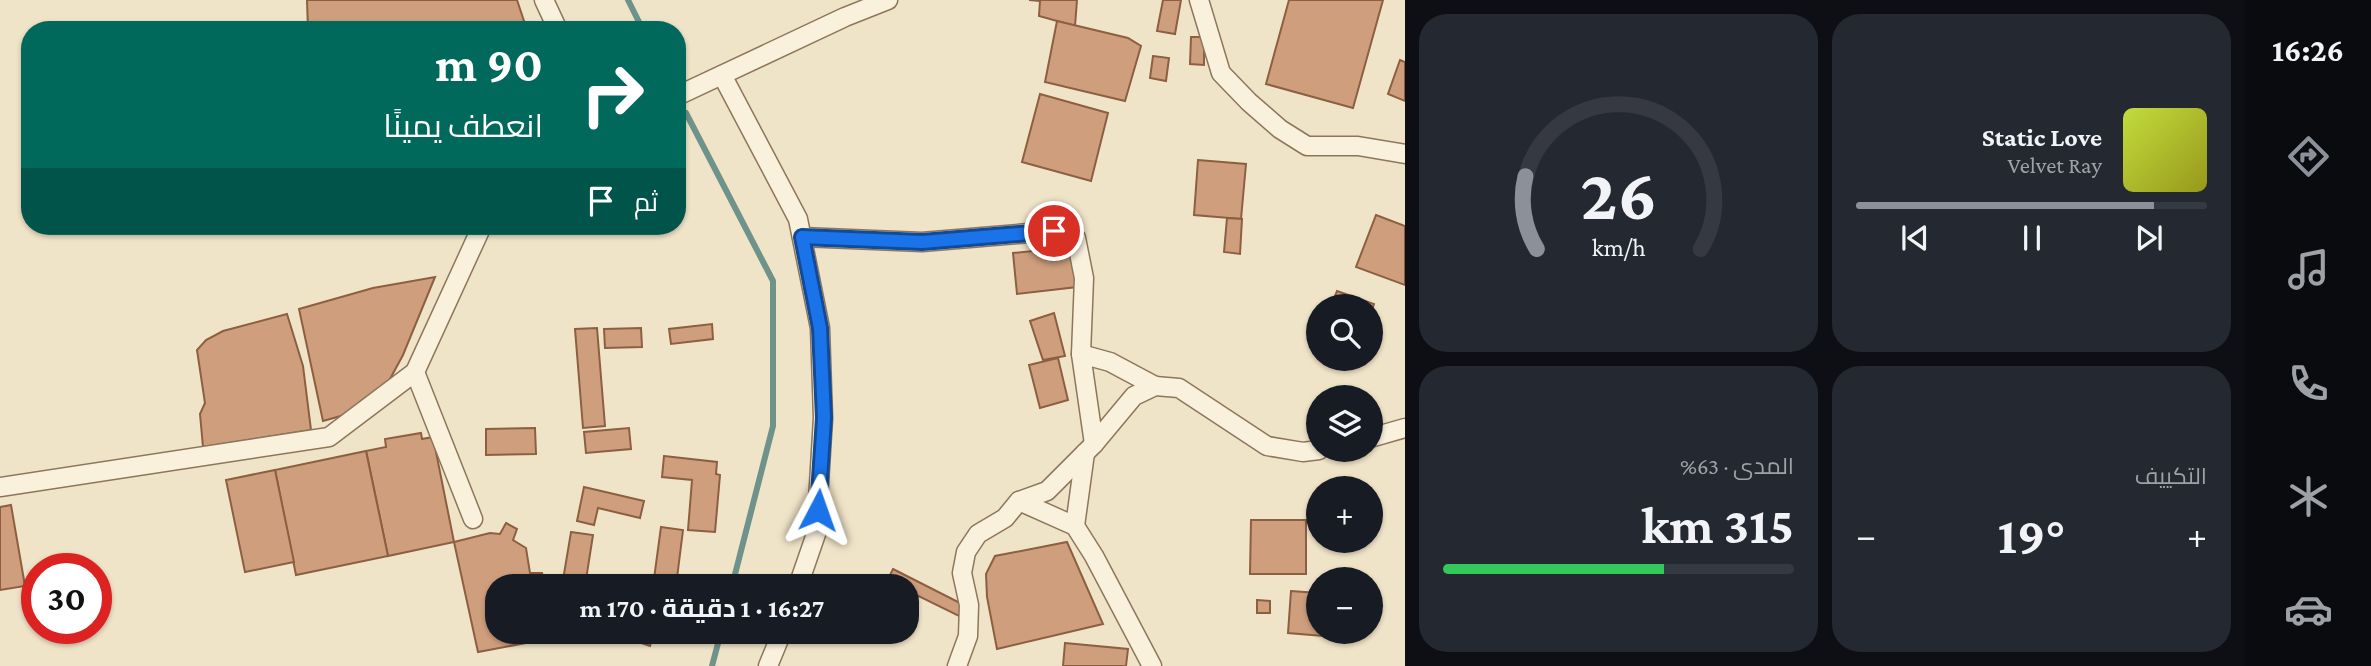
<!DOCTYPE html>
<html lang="ar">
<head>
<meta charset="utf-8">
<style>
  body { margin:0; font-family:"Crimson Pro",Cairo,serif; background:#242831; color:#f1f3f6; direction:rtl; height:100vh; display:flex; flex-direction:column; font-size:26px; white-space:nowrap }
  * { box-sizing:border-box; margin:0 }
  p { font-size:23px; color:#9ea1a6 }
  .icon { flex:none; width:38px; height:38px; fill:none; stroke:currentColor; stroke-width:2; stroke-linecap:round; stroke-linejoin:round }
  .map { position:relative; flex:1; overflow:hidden; direction:ltr }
  .details { display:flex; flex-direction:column; gap:14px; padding:14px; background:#0d0f14; width:840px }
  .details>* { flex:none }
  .top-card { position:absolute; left:21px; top:21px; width:665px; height:214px; border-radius:28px; box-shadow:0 2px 5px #0004; direction:rtl; background:#00695c; color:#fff; overflow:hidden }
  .fabs { position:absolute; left:1306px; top:294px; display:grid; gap:14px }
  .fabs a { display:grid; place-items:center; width:77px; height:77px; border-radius:50%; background:#171b24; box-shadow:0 2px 5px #0004; font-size:35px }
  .speed { position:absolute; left:21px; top:553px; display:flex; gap:14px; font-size:35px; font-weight:700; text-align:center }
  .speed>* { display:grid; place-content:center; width:91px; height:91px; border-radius:50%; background:#171b24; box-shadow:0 2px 5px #0004; line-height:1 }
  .speed .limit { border:10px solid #d22; background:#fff; color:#111 }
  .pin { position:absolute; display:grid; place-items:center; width:60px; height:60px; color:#fff; margin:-30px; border:4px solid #fff; border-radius:50%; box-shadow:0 2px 7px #0007 }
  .me { position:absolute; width:77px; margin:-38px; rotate:4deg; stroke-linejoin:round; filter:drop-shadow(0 0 5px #0008) }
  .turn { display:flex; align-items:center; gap:24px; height:147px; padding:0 28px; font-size:32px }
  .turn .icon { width:91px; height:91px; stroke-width:2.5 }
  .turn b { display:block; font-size:49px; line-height:60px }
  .then { display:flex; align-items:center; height:66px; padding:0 28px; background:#0003; gap:14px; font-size:26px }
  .big { font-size:52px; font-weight:700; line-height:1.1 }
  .details .tile { flex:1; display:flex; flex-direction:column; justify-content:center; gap:10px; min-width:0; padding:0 24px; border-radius:28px; background:#242831 }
  .details .dial { align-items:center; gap:0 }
  .dial svg { height:182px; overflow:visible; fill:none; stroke:#363941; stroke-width:7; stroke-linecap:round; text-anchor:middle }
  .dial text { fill:#f1f3f6; stroke:none }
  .song { display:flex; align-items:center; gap:21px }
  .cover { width:84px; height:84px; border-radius:10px; background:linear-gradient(135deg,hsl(70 70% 55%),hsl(60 70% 35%)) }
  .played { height:7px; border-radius:4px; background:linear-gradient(90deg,#8c9099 85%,#363941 85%) }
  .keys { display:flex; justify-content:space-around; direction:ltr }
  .heat { display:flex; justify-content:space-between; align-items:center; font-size:38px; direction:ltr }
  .charge { height:10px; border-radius:5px; background:linear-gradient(90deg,#34c759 63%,#363941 0) }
  .details .tiles { flex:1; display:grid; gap:14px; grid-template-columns:repeat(2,1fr) }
  .trip { position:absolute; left:485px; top:574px; width:434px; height:70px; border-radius:28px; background:#171b24; box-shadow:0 2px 5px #0004; font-weight:700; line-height:70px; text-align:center; direction:rtl }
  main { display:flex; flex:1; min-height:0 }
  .dock { display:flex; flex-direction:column; width:126px; justify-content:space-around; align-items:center; background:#090b0e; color:#9ea1a6 }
  .dock .icon { width:49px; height:49px }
  .dock .on { color:#8c9099 }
  .dock b { font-size:32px; color:#f1f3f6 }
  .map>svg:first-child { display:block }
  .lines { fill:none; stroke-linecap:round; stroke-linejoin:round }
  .stream { stroke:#6f938a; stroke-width:6 }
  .building { fill:#cf9f7d; stroke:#8d5f41; stroke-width:2 }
  .minor-casing { stroke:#8d765c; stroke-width:21 }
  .minor { stroke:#faf1dc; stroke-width:18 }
  .route-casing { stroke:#114b97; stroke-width:18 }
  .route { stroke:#1a73e8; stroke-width:12 }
</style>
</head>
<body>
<main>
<nav class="dock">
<b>16:26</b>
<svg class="icon on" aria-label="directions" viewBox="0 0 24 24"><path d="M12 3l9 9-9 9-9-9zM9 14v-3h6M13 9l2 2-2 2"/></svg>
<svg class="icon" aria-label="music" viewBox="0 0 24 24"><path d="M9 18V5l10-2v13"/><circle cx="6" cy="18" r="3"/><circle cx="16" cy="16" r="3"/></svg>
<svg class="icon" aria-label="phone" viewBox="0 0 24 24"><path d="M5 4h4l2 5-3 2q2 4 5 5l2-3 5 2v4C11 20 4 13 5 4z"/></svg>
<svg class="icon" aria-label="climate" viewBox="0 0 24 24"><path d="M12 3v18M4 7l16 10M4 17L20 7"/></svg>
<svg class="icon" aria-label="car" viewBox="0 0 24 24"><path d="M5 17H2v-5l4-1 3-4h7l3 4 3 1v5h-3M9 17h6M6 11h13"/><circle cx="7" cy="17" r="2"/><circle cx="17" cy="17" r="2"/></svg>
</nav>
<section class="details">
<div class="tiles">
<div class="tile">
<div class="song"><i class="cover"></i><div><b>Static Love</b><p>Velvet Ray</p></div></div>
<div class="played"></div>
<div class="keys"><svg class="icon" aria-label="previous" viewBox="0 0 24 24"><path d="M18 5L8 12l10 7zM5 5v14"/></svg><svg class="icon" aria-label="pause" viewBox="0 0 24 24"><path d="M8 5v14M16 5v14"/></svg><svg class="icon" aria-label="next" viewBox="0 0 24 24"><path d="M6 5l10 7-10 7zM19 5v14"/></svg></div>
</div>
<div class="tile dial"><svg viewBox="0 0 100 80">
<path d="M14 69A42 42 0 1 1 86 69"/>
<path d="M14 69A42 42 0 0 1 9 37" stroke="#8c9099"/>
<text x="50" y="56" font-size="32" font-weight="700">26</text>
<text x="50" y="72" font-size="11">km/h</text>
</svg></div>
<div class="tile"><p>التكييف</p>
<div class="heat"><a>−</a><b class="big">19°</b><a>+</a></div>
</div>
<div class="tile"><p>المدى · 63%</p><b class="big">315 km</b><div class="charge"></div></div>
</div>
</section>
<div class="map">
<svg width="1405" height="666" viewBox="0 0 1405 666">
  <rect width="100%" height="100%" fill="#f0e4c8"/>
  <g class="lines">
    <g class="stream">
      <path d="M628,0L643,30"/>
      <path d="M686,113L773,281V426L732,586"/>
      <path d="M712,666L721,632"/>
    </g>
  </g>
  <g class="building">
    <path d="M307,0H517L527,30H308Z"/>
    <path d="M1029,0H1077L1075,26L1039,16L1040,1Z"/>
    <path d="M1163,0H1181L1175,34L1157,31Z"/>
    <path d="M1289,0H1383L1353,108L1266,84Z"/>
    <path d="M1057,21L1128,38L1141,46L1125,101L1045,82Z"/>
    <path d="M1191,37H1204V65L1190,64Z"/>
    <path d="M1153,56L1169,58L1166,81L1150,78Z"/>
    <path d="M1400,60L1405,62V101L1388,94Z"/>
    <path d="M1040,94L1108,113L1091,181L1022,162Z"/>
    <path d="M1198,160L1246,164L1241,219L1194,215Z"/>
    <path d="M1376,215L1405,226V285L1356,267Z"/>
    <path d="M1227,218L1242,219L1240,254L1224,252Z"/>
    <path d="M1073,247L1077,287L1017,294L1013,253Z"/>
    <path d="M435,277L403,355L384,390L362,410L323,421L299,309L373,288Z"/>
    <path d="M1337,291L1374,304L1370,315V306H1331Z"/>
    <path d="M1054,313L1065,356L1043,360L1030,321Z"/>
    <path d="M287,314L303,366L311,430L203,447L200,414L205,403L197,350L206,340L223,331Z"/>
    <path d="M712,324L713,339L671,344L669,329Z"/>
    <path d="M597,328L605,426L583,428L575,329Z"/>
    <path d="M641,328L642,347L605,348L604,329Z"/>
    <path d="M1058,358L1068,400L1040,408L1029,365Z"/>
    <path d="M535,428L536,454L486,455V429Z"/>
    <path d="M629,428L631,449L586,453L584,432Z"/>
    <path d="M421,433L422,439L433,437L454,542L388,556L366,451L386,447L385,439Z"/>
    <path d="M366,451L388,556L296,575L275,470Z"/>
    <path d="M664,456L717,462L716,474L720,475L715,532L688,530L692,480L662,477Z"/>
    <path d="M275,470L294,562L245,572L226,480Z"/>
    <path d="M584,487L644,501L640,518L598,508L594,525L577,521Z"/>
    <path d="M11,505L25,586L0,590V507Z"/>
    <path d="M1251,520H1306V574H1250Z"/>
    <path d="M506,523L517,529L513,540L526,548L530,573H542L545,586H497V632H541L542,640L478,652L454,542L490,533L500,534Z"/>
    <path d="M661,527L683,530L676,586H653Z"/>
    <path d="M571,532L593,535L585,586H562Z"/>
    <path d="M1067,542L1103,624L997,649L987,597L986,574L995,556Z"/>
    <path d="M893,569L964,605L959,616L906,590V586H899L887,581Z"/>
    <path d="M867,576L887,581L886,586H865Z"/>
    <path d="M1291,591L1318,593V632H1360L1359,639L1288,633Z"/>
    <path d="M1257,600L1270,601V613H1257Z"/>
    <path d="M609,632H654L650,646Z"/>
    <path d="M1065,643L1128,649L1126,666H1063Z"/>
  </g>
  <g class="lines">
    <defs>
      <g id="minor">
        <path d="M544,0L558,30"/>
        <path d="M1199,0L1221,73L1249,102L1280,129L1307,146H1358L1405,154"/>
        <path d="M722,75L798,219L820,328L823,418L816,534L798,586"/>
        <path d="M677,96L845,17L888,0"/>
        <path d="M802,237L922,242L1053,231L1076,238L1084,278L1081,354L1094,444"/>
        <path d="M1081,354L1110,362L1155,386"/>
        <path d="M415,372L473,519"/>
        <path d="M1370,438L1405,428"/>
        <path d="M0,487L329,437L415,372L482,226"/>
        <path d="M1019,501L1075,526L1094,556L1152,666"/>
        <path d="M1075,526L1085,453"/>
        <path d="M768,666L782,632"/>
        <path d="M957,666L968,636L969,605L962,573L966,552L978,534L1005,518L1019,501L1047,491L1094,444L1134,396L1155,386L1179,388L1267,446L1303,452L1319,450"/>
      </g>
    </defs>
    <use href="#minor" class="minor-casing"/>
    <use href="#minor" class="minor"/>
  </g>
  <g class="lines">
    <defs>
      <path id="route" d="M818,510L824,418L820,328L802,237L922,242L1054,231"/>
    </defs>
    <use href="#route" class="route-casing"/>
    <use href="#route" class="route"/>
  </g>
</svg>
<div class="fabs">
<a><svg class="icon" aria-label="search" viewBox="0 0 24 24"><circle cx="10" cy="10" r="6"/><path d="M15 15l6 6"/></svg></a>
<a><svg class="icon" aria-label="layers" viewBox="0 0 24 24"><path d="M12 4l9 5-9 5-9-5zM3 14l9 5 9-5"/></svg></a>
<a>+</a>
<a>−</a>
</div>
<div class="speed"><div class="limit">30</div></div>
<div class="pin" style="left:1054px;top:231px;background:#d93025"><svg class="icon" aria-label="arrive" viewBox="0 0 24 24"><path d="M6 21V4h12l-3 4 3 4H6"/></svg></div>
<svg class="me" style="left:818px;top:510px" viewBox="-20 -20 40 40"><path d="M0-17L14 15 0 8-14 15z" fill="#1a73e8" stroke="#fff" stroke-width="4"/></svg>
<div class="trip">16:27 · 1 دقيقة · 170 m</div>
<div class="top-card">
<div class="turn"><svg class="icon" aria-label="right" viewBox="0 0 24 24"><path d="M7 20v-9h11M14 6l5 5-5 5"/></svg><div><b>90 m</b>انعطف يمينًا</div></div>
<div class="then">ثم<svg class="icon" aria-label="arrive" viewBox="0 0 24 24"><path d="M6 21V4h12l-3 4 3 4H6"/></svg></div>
</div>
</div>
</main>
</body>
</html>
